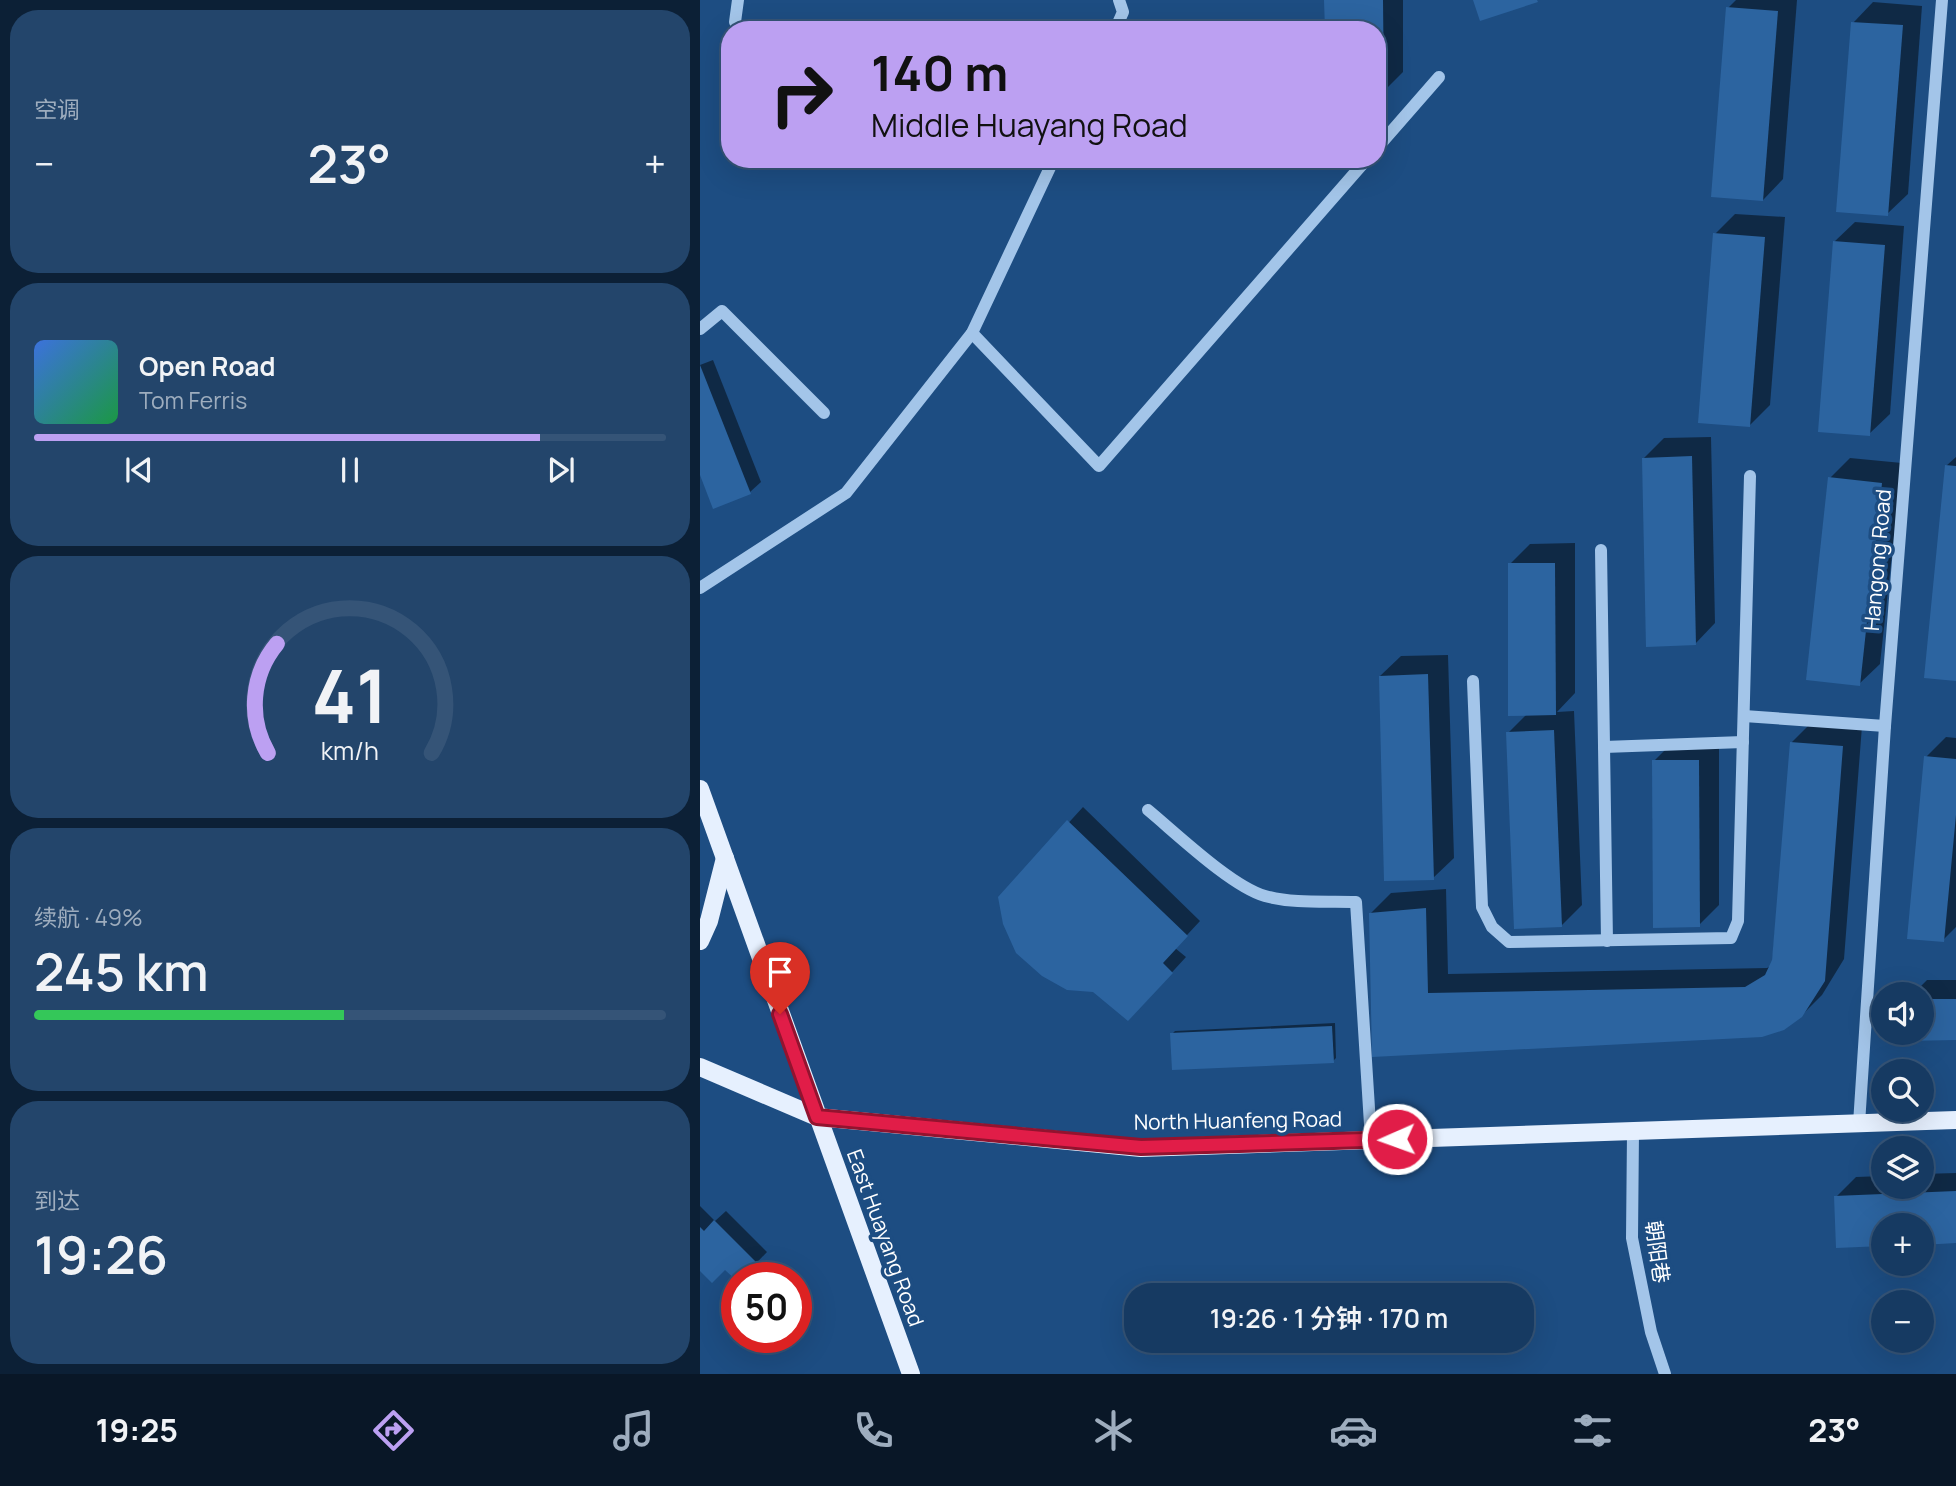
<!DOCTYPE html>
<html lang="zh">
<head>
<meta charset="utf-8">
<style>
  body { margin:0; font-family:Manrope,"Noto Sans SC",sans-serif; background:#23456b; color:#f1f3f6; height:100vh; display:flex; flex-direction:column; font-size:26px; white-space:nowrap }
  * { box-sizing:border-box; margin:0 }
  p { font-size:23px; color:#9eadbe }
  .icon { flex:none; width:38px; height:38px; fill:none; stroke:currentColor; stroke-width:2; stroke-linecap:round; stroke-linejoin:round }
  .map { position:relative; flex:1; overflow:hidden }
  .details { display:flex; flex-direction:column; gap:10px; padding:10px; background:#0c2036; width:700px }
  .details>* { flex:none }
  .hud { position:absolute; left:21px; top:21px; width:665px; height:147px; border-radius:28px; box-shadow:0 7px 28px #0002,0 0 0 2px #355477; background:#bca0f2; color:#111; overflow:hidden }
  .fabs { position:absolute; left:1171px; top:982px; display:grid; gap:14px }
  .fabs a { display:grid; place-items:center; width:63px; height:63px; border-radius:50%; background:#163a62; box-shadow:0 7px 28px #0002,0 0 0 2px #355477; font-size:35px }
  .speed { position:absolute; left:21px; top:1262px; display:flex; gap:14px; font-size:35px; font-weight:700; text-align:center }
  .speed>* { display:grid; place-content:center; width:91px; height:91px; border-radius:50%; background:#163a62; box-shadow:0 7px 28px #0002,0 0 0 2px #355477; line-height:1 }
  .speed .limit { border:10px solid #d22; background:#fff; color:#111 }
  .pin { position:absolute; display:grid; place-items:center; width:60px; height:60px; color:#fff; margin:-72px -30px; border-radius:50% 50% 50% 0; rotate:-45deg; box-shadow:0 0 7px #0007 }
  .pin .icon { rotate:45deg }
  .me { position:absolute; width:77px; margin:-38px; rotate:268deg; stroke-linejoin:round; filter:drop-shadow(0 0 5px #0008) }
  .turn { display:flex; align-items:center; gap:24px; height:147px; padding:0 35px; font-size:32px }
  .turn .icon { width:91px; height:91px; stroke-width:2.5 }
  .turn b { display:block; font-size:49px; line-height:60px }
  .big { font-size:52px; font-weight:600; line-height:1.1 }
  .details .tile { flex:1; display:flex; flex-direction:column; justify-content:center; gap:10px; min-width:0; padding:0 24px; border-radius:28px; background:#23456b }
  .details .dial { align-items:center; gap:0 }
  .dial svg { height:182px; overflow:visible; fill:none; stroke:#355477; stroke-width:7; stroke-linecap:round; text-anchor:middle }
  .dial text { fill:#f1f3f6; stroke:none }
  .song { display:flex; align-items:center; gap:21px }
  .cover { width:84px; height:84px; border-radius:10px; background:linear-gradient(135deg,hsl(220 70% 55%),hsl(140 70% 35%)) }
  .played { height:7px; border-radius:4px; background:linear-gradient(90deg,#bca0f2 80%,#355477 80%) }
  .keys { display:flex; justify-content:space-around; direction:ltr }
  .heat { display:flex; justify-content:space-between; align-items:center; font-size:38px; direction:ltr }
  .charge { height:10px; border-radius:5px; background:linear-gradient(90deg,#34c759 49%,#355477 0) }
  .trip { position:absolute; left:424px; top:1283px; width:410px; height:70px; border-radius:28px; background:#163a62; box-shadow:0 7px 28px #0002,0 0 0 2px #355477; font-weight:600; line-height:70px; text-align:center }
  .tabs { display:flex; height:112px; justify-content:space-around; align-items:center; background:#091727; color:#9eadbe }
  .tabs .icon { width:49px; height:49px }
  .tabs .current { color:#bca0f2 }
  .tabs b { font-size:32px; color:#f1f3f6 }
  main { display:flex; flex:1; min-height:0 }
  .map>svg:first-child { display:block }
  .shadow { fill:#0007 }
  .building { fill:#2c64a0 }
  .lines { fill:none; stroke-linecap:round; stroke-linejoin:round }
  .minor { stroke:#a3c5e9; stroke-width:12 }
  .major { stroke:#e6f0fe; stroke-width:18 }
  .route-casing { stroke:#92132f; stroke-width:18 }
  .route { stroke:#e11d48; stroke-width:12 }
  .labels { text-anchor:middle; stroke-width:7; stroke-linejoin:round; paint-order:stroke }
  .street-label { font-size:21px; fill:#fff; stroke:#1d4d82 }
</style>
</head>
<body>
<main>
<section class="details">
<div class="tile"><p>空调</p>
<div class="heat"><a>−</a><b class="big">23°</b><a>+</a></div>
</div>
<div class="tile">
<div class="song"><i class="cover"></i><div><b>Open Road</b><p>Tom Ferris</p></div></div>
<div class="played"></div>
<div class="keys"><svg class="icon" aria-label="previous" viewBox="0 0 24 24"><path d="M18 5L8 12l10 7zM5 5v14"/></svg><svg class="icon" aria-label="pause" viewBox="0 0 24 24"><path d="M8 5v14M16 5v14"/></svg><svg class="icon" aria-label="next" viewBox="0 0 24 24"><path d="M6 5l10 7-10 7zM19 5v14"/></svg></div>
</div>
<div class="tile dial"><svg viewBox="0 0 100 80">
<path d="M14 69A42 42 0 1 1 86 69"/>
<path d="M14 69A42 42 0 0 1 18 21" stroke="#bca0f2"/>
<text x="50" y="56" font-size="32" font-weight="700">41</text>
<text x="50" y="72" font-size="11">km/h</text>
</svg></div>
<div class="tile"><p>续航 · 49%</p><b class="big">245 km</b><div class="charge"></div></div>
<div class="tile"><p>到达</p><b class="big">19:26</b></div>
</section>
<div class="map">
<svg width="1256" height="1374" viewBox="0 0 1256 1374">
  <rect width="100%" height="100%" fill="#1d4d82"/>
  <g class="shadow">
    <path d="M626,0H703V72L683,92L677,30Z"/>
    <path d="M1036,0H1097L1083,179L1063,200L1028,8Z"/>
    <path d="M1173,2L1222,6L1208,194L1187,214L1153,23Z"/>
    <path d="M1035,214L1085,217L1070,405L1050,425L1015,234Z"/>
    <path d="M1155,222L1204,226L1190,414L1169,434L1134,242Z"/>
    <path d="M13,360L61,482L50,492L0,470V365Z"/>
    <path d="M1011,437L1015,623L995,644L944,458L964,438Z"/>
    <path d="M1256,457V679L1226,676L1246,466Z"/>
    <path d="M1150,458L1202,463L1180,664L1159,684L1130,478Z"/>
    <path d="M875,543V693L857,712L874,711L882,905L862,925L808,733L827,714L810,564L830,544Z"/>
    <path d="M748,655L754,858L733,878L680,676L701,656Z"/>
    <path d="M1112,722L1162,726L1144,959L1122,995L1101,1016L674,1055L671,913L691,893L746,889L748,974L1067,968L1072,965L1092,742Z"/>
    <path d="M1246,737L1256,738V927L1243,940L1226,757Z"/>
    <path d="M1019,740V905L999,925L954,761L974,741Z"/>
    <path d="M383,807L500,921L475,948L486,957L442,1005L300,898Z"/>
    <path d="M1227,980H1256V1038L1207,1039L1222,1032V994H1213Z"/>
    <path d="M635,1023L636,1058L633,1061L472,1034L475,1031Z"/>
    <path d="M1256,1173V1241L1222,1243V1225H1183V1244L1136,1197L1156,1177L1183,1176V1186H1222V1174Z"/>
    <path d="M0,1206L15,1221L26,1211L67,1252L42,1278L25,1267L0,1268Z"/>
  </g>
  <g class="building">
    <path d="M624,0H683L684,94H677V30H625Z"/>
    <path d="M773,0H837L838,2L780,21Z"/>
    <path d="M1026,7L1078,11L1063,201L1011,197Z"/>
    <path d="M1151,22L1203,25L1188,216L1136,212Z"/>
    <path d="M1013,233L1065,237L1050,427L998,423Z"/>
    <path d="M1133,241L1185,245L1170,436L1118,432Z"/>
    <path d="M0,365L51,494L13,509L0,475Z"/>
    <path d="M992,456L996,645L946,647L942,458Z"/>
    <path d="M1245,465L1256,466V681L1224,678Z"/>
    <path d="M1128,477L1182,483L1160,686L1106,680Z"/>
    <path d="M808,563H855L856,715L808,716Z"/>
    <path d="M728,674L734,880L684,881L679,676Z"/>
    <path d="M854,730L862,927L814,929L806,732Z"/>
    <path d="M1090,742L1143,746L1125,981L1102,1017L1084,1030L1062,1037L672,1057L669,913L726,908L728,993L1045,987L1065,975L1072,960Z"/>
    <path d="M1224,756L1256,759V815L1244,942L1207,939Z"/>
    <path d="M952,760H999L1000,927L953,928Z"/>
    <path d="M367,820L488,936L463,963L473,973L428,1021L393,992L367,990L342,976L316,953L303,924L298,897Z"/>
    <path d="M1222,999H1256V1040L1205,1041V1032H1222Z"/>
    <path d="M632,1026L634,1063L472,1070L470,1033Z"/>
    <path d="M1256,1191V1243L1222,1245V1225H1183V1246L1136,1248L1134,1196Z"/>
    <path d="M14,1220L58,1264L45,1278H37V1281L25,1270L12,1283L0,1271V1227L4,1231Z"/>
  </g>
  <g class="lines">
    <g class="minor">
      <path d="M35,22L38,0"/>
      <path d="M415,30L423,12L419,0"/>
      <path d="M677,148L739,77"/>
      <path d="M0,329L22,311L124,413"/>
      <path d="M272,333L399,466L667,159"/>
      <path d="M901,550L907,941"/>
      <path d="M0,588L146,493L272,333L354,159"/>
      <path d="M773,681L782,907L792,927L809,942L1031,938L1038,921L1050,476"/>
      <path d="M1044,716L1185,726"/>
      <path d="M904,747L1043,742"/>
      <path d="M448,810C477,834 531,886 565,896C594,904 626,901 656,902L671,1140"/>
      <path d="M1159,1124L1185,726L1242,0"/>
      <path d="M933,1132L932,1238L951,1332L965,1374"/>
    </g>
    <g class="major">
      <path d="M0,789L211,1374"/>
      <path d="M0,941L9,921L25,858"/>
      <path d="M0,1067L117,1117L441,1148L1256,1120"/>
    </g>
  </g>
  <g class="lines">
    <defs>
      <path id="route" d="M80,1014L117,1117L441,1147L697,1139"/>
    </defs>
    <use href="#route" class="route-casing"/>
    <use href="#route" class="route"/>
  </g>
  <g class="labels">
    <g class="street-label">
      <text transform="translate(1178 560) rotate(-85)" y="7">Hangong Road</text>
      <text transform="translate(538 1121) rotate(-1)" y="7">North Huanfeng Road</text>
      <text transform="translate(185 1238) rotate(70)" y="7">East Huayang Road</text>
      <text transform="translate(957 1252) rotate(82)" y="7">朝阳巷</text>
    </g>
  </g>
</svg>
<div class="fabs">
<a><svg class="icon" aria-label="sound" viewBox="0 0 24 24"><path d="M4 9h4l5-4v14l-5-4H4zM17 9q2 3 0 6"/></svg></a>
<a><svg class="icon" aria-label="search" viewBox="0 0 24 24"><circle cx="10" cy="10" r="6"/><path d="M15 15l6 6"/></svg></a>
<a><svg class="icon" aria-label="layers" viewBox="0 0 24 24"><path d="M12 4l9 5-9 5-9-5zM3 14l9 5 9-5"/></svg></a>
<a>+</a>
<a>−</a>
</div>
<div class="speed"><div class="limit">50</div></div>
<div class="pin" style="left:80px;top:1014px;background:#d93025"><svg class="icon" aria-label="arrive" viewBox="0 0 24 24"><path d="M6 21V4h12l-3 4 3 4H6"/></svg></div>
<svg class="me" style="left:697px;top:1139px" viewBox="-20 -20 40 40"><circle r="17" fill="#e11d48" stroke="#fff" stroke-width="3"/><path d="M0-11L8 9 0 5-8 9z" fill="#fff"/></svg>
<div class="trip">19:26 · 1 分钟 · 170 m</div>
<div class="hud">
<div class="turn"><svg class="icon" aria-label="right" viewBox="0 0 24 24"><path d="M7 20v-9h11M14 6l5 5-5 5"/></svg><div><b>140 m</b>Middle Huayang Road</div></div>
</div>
</div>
</main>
<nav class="tabs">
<b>19:25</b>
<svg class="icon current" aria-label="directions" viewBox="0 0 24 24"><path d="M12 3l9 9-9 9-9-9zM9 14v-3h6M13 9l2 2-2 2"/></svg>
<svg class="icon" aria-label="music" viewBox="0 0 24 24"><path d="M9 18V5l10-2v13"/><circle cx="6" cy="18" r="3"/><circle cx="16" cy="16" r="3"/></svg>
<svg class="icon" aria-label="phone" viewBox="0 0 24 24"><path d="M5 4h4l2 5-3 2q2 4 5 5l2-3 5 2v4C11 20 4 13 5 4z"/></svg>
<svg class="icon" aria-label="climate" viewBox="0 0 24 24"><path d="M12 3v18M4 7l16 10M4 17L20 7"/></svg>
<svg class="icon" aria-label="car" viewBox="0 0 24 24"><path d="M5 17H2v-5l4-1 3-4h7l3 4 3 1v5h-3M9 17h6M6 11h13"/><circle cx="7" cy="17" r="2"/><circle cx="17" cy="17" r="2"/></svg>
<svg class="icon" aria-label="filters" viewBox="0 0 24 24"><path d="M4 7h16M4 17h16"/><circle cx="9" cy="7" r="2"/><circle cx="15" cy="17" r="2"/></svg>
<b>23°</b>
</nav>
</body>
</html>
